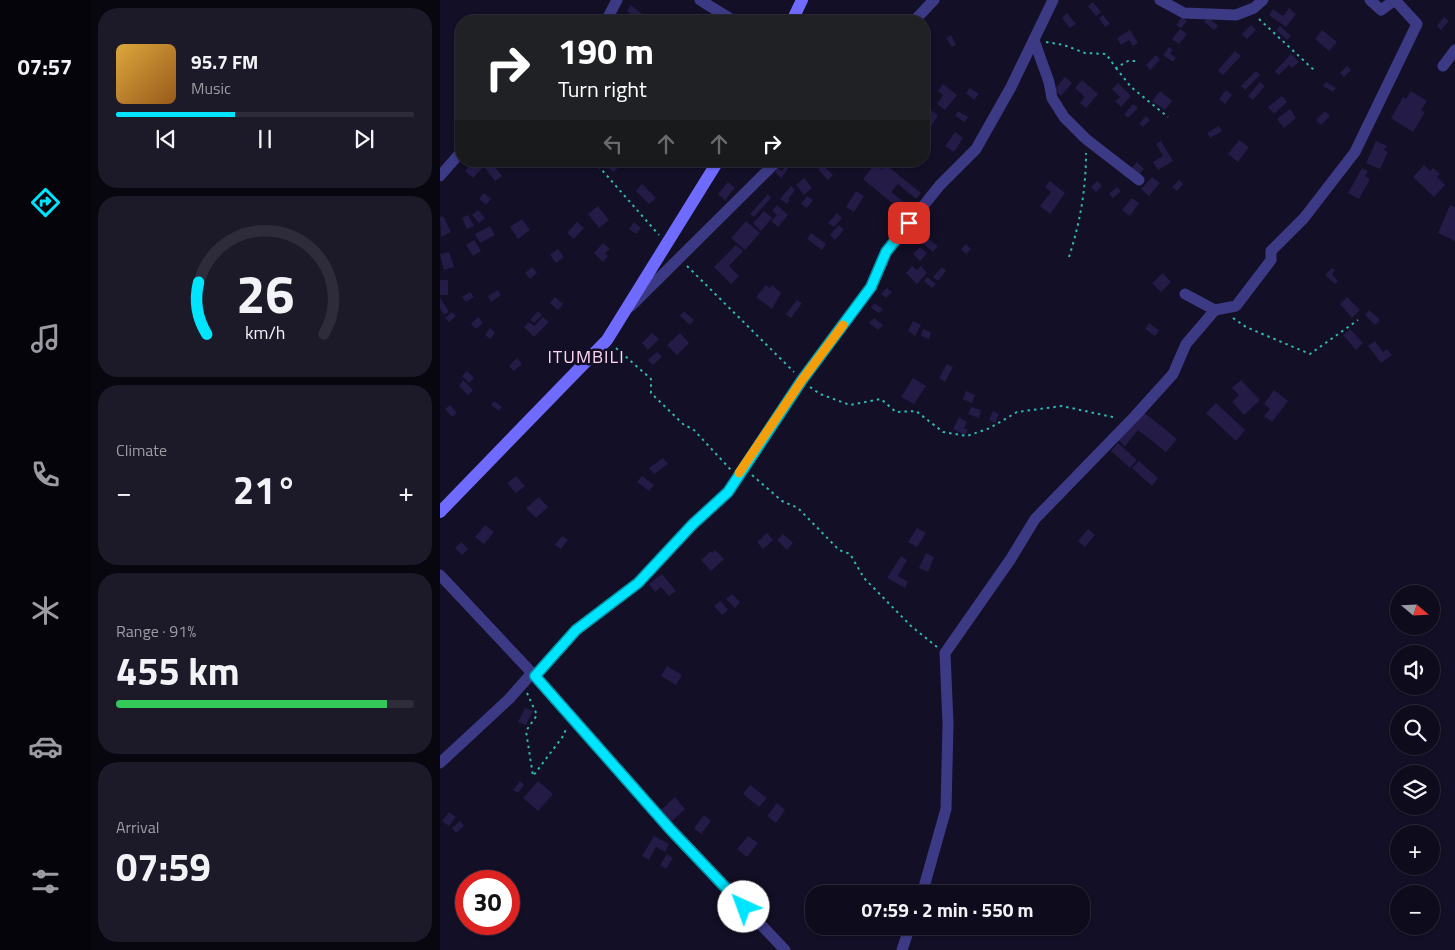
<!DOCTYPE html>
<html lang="en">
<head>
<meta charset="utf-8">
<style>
  body { margin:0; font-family:"Titillium Web",sans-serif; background:#1c1929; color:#f1f3f6; height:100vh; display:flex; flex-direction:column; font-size:19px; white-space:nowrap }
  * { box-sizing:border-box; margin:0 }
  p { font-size:16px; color:#9b9ba3 }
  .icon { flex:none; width:28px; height:28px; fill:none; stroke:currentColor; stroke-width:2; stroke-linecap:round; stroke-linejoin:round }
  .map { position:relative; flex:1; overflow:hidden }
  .drawer { display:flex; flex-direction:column; gap:8px; padding:8px; background:#08060f; width:350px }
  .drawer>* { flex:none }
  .guide { position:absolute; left:15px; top:15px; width:475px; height:152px; border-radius:20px; box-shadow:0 1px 4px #0004,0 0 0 1px #2e2b3b; background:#202124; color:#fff; overflow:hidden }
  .needle { width:32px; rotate:109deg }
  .buttons { position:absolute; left:950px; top:585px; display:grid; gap:10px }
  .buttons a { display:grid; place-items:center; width:50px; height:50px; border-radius:50%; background:#0e0b1c; box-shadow:0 1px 4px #0004,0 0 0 1px #2e2b3b; font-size:25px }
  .speed { position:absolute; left:15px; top:870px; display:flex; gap:10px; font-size:25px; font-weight:700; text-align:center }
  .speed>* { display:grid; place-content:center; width:65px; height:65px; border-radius:50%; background:#0e0b1c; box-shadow:0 1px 4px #0004,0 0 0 1px #2e2b3b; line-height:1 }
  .speed .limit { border:8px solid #d22; background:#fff; color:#111 }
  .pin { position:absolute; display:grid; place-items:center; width:42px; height:42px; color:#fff; margin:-21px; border-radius:10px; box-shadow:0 2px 8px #0006 }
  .me { position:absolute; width:55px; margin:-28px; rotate:317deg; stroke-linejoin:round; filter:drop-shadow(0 0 4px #0008) }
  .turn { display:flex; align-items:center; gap:18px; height:105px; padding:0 20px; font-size:22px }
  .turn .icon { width:65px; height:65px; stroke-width:2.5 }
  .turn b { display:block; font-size:35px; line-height:42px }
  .lanes { display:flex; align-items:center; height:48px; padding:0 20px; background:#0003; justify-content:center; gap:25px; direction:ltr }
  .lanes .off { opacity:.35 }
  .big { font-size:38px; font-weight:700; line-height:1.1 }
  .drawer .tile { flex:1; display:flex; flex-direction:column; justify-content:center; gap:8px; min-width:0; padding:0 18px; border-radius:20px; background:#1c1929 }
  .drawer .dial { align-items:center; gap:0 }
  .dial svg { height:130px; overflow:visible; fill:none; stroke:#2e2b3b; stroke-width:7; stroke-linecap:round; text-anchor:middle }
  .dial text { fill:#f1f3f6; stroke:none }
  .song { display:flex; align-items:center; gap:15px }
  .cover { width:60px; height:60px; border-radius:8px; background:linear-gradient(135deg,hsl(40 70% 55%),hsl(30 70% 35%)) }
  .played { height:5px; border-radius:2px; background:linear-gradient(90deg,#00e5ff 40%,#2e2b3b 40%) }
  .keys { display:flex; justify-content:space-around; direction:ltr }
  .heat { display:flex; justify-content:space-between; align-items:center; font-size:28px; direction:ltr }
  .charge { height:8px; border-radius:4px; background:linear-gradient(90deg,#34c759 91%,#2e2b3b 0) }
  .trip { position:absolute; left:365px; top:885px; width:285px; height:50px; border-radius:20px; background:#0e0b1c; box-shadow:0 1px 4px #0004,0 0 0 1px #2e2b3b; font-weight:700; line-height:50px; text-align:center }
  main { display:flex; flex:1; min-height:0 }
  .tabs { display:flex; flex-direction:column; width:90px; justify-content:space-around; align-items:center; background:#06040b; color:#9b9ba3 }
  .tabs .icon { width:35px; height:35px }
  .tabs .active { color:#00e5ff }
  .tabs b { font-size:22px; color:#f1f3f6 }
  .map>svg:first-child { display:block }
  .building { fill:#241b47 }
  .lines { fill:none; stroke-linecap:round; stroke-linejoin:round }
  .path { stroke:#2fb8b0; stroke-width:2; stroke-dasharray:2.5 4; stroke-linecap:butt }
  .street { stroke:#3d3a85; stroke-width:11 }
  .secondary { stroke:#6f6bff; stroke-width:12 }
  .route-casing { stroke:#0095a6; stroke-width:12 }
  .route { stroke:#00e5ff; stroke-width:9 }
  .slow { stroke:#f59e0b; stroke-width:9 }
  .labels { text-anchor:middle; stroke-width:5; stroke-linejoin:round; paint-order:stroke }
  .quarter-label { font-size:18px; letter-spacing:1px; fill:#ffd6f0; stroke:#130f26 }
</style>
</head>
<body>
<main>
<nav class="tabs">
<b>07:57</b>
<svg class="icon active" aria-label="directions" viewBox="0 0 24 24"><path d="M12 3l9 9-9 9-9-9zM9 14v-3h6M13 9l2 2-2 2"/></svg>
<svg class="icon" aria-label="music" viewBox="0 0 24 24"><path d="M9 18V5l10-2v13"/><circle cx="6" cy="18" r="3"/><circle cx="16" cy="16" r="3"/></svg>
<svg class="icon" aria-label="phone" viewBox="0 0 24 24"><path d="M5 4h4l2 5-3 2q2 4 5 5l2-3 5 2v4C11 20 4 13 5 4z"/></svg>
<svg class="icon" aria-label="climate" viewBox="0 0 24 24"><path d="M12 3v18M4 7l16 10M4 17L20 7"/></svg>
<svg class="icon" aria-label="car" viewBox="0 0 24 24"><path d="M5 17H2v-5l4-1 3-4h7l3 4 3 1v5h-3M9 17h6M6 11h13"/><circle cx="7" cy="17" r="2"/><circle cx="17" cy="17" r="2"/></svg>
<svg class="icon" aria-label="filters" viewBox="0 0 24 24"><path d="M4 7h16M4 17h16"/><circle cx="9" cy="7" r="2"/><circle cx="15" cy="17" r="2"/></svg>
</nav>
<section class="drawer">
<div class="tile">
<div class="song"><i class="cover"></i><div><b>95.7 FM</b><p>Music</p></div></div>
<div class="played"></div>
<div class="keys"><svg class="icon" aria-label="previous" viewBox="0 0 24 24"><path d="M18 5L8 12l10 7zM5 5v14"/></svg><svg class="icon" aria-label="pause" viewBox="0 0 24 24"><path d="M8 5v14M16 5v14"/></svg><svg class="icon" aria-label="next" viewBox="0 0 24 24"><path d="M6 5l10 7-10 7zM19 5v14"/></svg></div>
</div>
<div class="tile dial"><svg viewBox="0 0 100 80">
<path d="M14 69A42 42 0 1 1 86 69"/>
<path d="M14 69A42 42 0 0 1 9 37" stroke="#00e5ff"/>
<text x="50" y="56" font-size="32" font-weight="700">26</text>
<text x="50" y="72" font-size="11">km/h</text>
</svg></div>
<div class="tile"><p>Climate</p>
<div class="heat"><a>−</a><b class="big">21°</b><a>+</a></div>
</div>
<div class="tile"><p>Range · 91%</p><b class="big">455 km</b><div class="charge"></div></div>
<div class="tile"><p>Arrival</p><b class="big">07:59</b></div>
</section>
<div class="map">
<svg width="1015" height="950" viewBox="0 0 1015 950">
  <rect width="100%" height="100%" fill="#130f26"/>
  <g class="building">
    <path d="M653,2L661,12L656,16L648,6Z"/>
    <path d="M191,5L207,18L204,21H199L187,11Z"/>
    <path d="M849,8L856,14L846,27L829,15L833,9L843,16Z"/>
    <path d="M627,13L636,24L630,28L622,18Z"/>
    <path d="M663,15L670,24L665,27L659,18Z"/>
    <path d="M742,17L747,21L741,28L736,25Z"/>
    <path d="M768,17L778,26L774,30L764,22Z"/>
    <path d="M1004,17L1009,21L1001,30L997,26Z"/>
    <path d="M811,25L816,30L807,39L802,34Z"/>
    <path d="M840,26L851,36L847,40L836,30Z"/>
    <path d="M740,29L747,34L739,44L732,39Z"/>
    <path d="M690,30L698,43L693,46L689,40L681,45L677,38Z"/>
    <path d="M882,30L897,42L889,51L875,39Z"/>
    <path d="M511,35L516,45L512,47L506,38Z"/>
    <path d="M729,47L733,50L730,53L736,58L733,62L723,55Z"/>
    <path d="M795,51L801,56L783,75L778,70Z"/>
    <path d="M851,54L859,62L852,68L849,65L839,75L835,71Z"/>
    <path d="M716,55L720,60L710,70L706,65Z"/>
    <path d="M907,66L911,70L904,77L900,73Z"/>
    <path d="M816,71L820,75L805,90L801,86Z"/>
    <path d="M625,77L632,83L621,96L614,90Z"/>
    <path d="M642,80L658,94L646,108L640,103L645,97L635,88Z"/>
    <path d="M820,82L825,86L813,100L808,96Z"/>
    <path d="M886,82L896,88L893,92L883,86Z"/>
    <path d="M678,83L691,96L681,107L675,101L680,97L672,89Z"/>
    <path d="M503,84L517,95L505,110L497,104L503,95L498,91Z"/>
    <path d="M530,88L539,94L534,100L526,93Z"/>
    <path d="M786,90L792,95L785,104L779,99Z"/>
    <path d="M720,91L732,101L725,110L712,101Z"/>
    <path d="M971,91L987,101L981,110L985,112L973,132L951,118L963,97L966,99Z"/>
    <path d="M842,96L847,102L834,114L828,107Z"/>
    <path d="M693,104L698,108L688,118L684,114Z"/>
    <path d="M850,109L856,118L844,128L837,119Z"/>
    <path d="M490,110L498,115L489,130L484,127V120Z"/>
    <path d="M518,111L528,117L525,122L515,116Z"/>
    <path d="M885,111L890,116L881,125L876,120Z"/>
    <path d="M706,116L710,120L703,127L699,124Z"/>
    <path d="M779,126L782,131L770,138L767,133Z"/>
    <path d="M515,132L523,138L514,152L505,146Z"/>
    <path d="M799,140L809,147L798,162L788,154Z"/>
    <path d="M721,141L733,161L718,170L713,162L723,156L716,144Z"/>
    <path d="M936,141L947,146L944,150L948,152L940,169L926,163Z"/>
    <path d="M34,161H42L46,164L33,178L25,171Z"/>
    <path d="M174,161L180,166L173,172L168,167Z"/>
    <path d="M454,161H470L464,169Z"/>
    <path d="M697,162L704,169L697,177L689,170Z"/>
    <path d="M52,163L62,176L55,181L45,168Z"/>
    <path d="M435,164L441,169L445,164L481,193L476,199L458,184L451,192L469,206L464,213L423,179Z"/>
    <path d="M383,165L393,175L388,180L378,169Z"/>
    <path d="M984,165L990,171L993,168L1000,174L997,177L1005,185L994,197L973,177Z"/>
    <path d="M345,166L348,169L341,178L335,172L338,168L342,171Z"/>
    <path d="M922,168L928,171L925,176L930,179L919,199L908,193Z"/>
    <path d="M712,177L720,183L709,196L701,189Z"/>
    <path d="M364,178L372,188L364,195L356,185Z"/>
    <path d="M739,180L743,184L737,191L732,187Z"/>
    <path d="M610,181L625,193L610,214L600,206L611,192L605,187Z"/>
    <path d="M657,181L662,186L656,192L651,187Z"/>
    <path d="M288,182L295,188L285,200L278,194Z"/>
    <path d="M202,184L216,198L209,204L196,191Z"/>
    <path d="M351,186L355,190L348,199L350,200L347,204L340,199Z"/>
    <path d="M677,187L681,191L673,198L669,194Z"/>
    <path d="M416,191L424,196L414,212L406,207Z"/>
    <path d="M44,193L51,199L46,205L39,199Z"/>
    <path d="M328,194L331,198L314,217L310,214Z"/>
    <path d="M367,196L373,200L367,208L361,204Z"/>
    <path d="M692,198L699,203L690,216L682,210Z"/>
    <path d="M337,205L348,215L338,227L331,221L337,215L332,211Z"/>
    <path d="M1010,205L1015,207V241L998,233Z"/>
    <path d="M158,206L169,220L159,228L148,214Z"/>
    <path d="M38,210L45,218L39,223L32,215Z"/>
    <path d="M324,211L332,218L321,231L313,223Z"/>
    <path d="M397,213L402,218L394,227L388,223Z"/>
    <path d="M28,215L34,226L27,229L22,218Z"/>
    <path d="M3,216L11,232L1,237L0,217Z"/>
    <path d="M82,219L90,230L78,239L70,227Z"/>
    <path d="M306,221L320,233L305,250L291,238Z"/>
    <path d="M137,222L144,228L134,239L127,233Z"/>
    <path d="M194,222L201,228L196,234L189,229Z"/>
    <path d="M399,225L404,230L395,240L390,235Z"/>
    <path d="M50,226L55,235L40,243L35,234Z"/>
    <path d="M371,233L386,244L382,250L367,239Z"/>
    <path d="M486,237L498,246L493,252L482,243Z"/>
    <path d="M34,240L41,251L33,256L26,245Z"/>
    <path d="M163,243L170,249L165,253L168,256L163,262L154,253Z"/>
    <path d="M526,244L531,249L526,254L521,249Z"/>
    <path d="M296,245L303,251L289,266L299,276L291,284L274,267Z"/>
    <path d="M480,247L487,253L480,261L473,254Z"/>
    <path d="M118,249L124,257L116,263L110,255Z"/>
    <path d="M9,252L14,267L4,270L0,254Z"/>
    <path d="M472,266L477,270L481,266L487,273L477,284L466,273Z"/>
    <path d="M92,267L97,273L90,279L85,273Z"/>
    <path d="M502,267L506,271L498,281L493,277Z"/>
    <path d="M892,268L895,270L892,274L898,281L895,284L885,275Z"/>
    <path d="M723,273L731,282L721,292L712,283Z"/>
    <path d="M487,277L496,284L492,288L484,281Z"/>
    <rect x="0" y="280" width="8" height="15"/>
    <path d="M326,285L330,288L332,285L341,293L332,309L316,297Z"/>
    <path d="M447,288L452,292L446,298L441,294Z"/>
    <path d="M58,290L61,295L51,302L48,296Z"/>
    <path d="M30,292L34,297L26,302L22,297Z"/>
    <path d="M0,297L9,312L4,315L0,308Z"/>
    <path d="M115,297L123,304L118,310L110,303Z"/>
    <path d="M907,297L920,310L912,318L900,304Z"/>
    <path d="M357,300L362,303L351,318L346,314Z"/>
    <path d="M434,303L443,309L439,313L431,308Z"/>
    <path d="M929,310L940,320L935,325L925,315Z"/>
    <path d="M98,311L102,315L94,323L90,320Z"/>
    <path d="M244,311L254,320L250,325L240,316Z"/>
    <path d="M12,312L16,316L9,322L5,318Z"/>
    <path d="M38,317L43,323L36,329L31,324Z"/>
    <path d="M103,317L109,322L94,337L84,327L89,322L94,326Z"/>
    <path d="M434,318L443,325L438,330L429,323Z"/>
    <path d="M473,321L481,325L475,336L468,331Z"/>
    <path d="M709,323L719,331L715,336L705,329Z"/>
    <path d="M50,328L55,333L50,339L45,335Z"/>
    <path d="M483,329L491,332L489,339L481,336Z"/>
    <path d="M910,329L923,343L916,350L903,335Z"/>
    <path d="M212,333L219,339L208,350L202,343Z"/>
    <path d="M240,333L249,343L237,355L227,345Z"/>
    <path d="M935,341L943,352L947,349L952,355L941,363L928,346Z"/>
    <path d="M217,352L222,357L213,365L208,360Z"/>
    <path d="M77,358L82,364L74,371L69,366Z"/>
    <path d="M507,364L513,367L505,382L499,378Z"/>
    <path d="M27,371L34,378L29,383L22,376Z"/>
    <path d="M473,378L486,386L474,404L461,397Z"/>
    <path d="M23,380L33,390L28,395L19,386Z"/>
    <path d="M801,380L820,400L804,415L792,402L799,395L792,388Z"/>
    <path d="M834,390L848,401L832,422L824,416L830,409L824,404Z"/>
    <path d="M526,391L535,395L532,403L523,399Z"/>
    <path d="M54,401L62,407L59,411L51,405Z"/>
    <path d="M776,403L805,430L796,441L766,413Z"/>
    <path d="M10,405L17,413L12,417L5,409Z"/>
    <path d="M531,407L541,410L539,418L528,414Z"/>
    <path d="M701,410L737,439L726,452L698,430L685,446L678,440Z"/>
    <path d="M553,411L559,414L555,423L549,420Z"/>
    <path d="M519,417L527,422L524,428L528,430L525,435L513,429Z"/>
    <path d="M678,443L697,460L690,468L671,451Z"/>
    <path d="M223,458L228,464L214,474L209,468Z"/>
    <path d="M699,461L718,478L712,486L692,468Z"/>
    <path d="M76,476L85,486L76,493L67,483Z"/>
    <path d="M202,476L214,485L209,491L197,482Z"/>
    <path d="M99,497L108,507L96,518L86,508Z"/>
    <path d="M45,525L54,532L44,544L35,537Z"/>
    <path d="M477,528L486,533L477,547L468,542Z"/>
    <path d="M648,529L655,535L645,547L638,541Z"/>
    <path d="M327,533L333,540L323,549L317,542Z"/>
    <path d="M343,534L353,543L347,550L337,540Z"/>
    <path d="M122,536L128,540L121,549L115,545Z"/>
    <path d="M21,542L28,549L22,555L15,548Z"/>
    <path d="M275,550L284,559L271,571L261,560L271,551L272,553Z"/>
    <path d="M486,553L494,557L488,572L479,568Z"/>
    <path d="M461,556L467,560L458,576L468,582L465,588L447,578Z"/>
    <path d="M222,574L236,591L229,596L221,587L215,592L209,584Z"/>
    <path d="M292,594L300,602L295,608L286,599Z"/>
    <path d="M281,601L288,610L282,615L274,606Z"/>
    <path d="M227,666L242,675L236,685L221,676Z"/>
    <path d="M85,708L93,711L86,725L78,722Z"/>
    <path d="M80,781L84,785L78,793L73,790Z"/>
    <path d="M98,781L113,794L98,811L83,798Z"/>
    <path d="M310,785L327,798L319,807L303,794Z"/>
    <path d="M235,797L245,809L231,822L221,810Z"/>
    <path d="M337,803L345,810L336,823L327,816Z"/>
    <path d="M9,812L16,817L9,826L2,821Z"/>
    <path d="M264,815L271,821L261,834L254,828Z"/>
    <path d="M20,821L24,826L16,833L12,828Z"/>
    <path d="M214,836L229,844L225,852L216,847L209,860L202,856Z"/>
    <path d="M308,836L318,843L307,857L297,849Z"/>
    <path d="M227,854L233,858L226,869L220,865Z"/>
  </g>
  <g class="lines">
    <g class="path">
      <path d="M819,19L875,71"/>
      <path d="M606,42L624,45L645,53L666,54L676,68L688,61H696"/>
      <path d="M676,68L691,87L728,117"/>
      <path d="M154,161L219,235"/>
      <path d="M629,257C640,223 646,189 646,153"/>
      <path d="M247,266L354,372"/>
      <path d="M793,318L806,327L870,354L918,320"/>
      <path d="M176,348L211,379V393L244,425L253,429L291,470"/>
      <path d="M370,387L380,394L410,405L441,399L456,412L476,411L503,432L527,436L550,428L577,412L622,406L677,418"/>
      <path d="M312,475L342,501L358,508L399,550L410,554L424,578L471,626L497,647"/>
      <path d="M87,693L97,715L86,731L93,776L124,735L126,728"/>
    </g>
    <g class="street">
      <path d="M260,0L294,21"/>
      <path d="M720,0L744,13L796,15L814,8L823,0"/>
      <path d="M166,21L177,0"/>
      <path d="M474,21L494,0"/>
      <path d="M594,40L609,82L612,98L624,117L646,139L699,180"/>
      <path d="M1003,66L1015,50"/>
      <path d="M0,176L21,152"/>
      <path d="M745,294L775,310L796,306L831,260V251L864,218L915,152L977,24L955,0L941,10L930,0"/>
      <path d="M191,306L337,161"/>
      <path d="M0,575L92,673L230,829L345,950"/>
      <path d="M95,676L136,630L198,583L252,525L288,492L362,380L431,287L446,252L500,185L536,149L571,87L613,0"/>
      <path d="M0,763L69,699L92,673"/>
      <path d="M482,894L506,809L508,724L505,653L570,560L595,519L695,416L733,374L746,344L775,310"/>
      <path d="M462,950L470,926"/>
    </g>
    <g class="secondary">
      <path d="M352,21L362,0"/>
      <path d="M0,512L167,340L278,161"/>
    </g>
  </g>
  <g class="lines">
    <defs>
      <path id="route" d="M304,907L230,829L95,676L136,630L198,583L252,525L288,492L362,380L431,287L446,252L469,223"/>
    </defs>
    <use href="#route" class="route-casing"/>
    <use href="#route" class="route"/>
    <path class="slow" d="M299,473L362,380L403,325"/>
  </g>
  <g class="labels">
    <g class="quarter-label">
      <text x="146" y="363">ITUMBILI</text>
    </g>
  </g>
</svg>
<div class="buttons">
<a><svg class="needle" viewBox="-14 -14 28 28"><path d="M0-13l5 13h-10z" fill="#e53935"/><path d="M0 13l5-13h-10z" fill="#9b9ba3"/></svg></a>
<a><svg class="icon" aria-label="sound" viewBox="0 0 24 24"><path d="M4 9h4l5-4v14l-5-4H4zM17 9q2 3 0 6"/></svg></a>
<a><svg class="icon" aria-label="search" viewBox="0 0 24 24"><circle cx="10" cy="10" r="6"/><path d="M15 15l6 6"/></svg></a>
<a><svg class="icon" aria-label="layers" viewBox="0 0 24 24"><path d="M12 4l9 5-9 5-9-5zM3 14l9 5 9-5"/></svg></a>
<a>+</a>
<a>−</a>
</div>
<div class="speed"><div class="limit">30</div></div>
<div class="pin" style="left:469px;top:223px;background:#d93025"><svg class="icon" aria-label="arrive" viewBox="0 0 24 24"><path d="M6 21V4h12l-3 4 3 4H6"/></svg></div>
<svg class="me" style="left:304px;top:907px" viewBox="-20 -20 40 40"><circle r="19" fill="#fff"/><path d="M0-13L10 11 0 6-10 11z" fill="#00e5ff"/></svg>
<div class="trip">07:59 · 2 min · 550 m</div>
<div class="guide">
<div class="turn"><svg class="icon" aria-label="right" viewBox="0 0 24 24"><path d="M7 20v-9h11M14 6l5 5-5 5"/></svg><div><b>190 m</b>Turn right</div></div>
<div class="lanes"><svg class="icon off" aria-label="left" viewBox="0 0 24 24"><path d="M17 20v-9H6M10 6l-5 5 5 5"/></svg><svg class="icon off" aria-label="ahead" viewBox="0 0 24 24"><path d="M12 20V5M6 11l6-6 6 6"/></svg><svg class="icon off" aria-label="ahead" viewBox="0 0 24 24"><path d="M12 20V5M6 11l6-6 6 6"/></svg><svg class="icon" aria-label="right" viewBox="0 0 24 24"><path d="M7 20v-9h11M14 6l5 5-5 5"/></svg></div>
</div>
</div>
</main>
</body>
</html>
